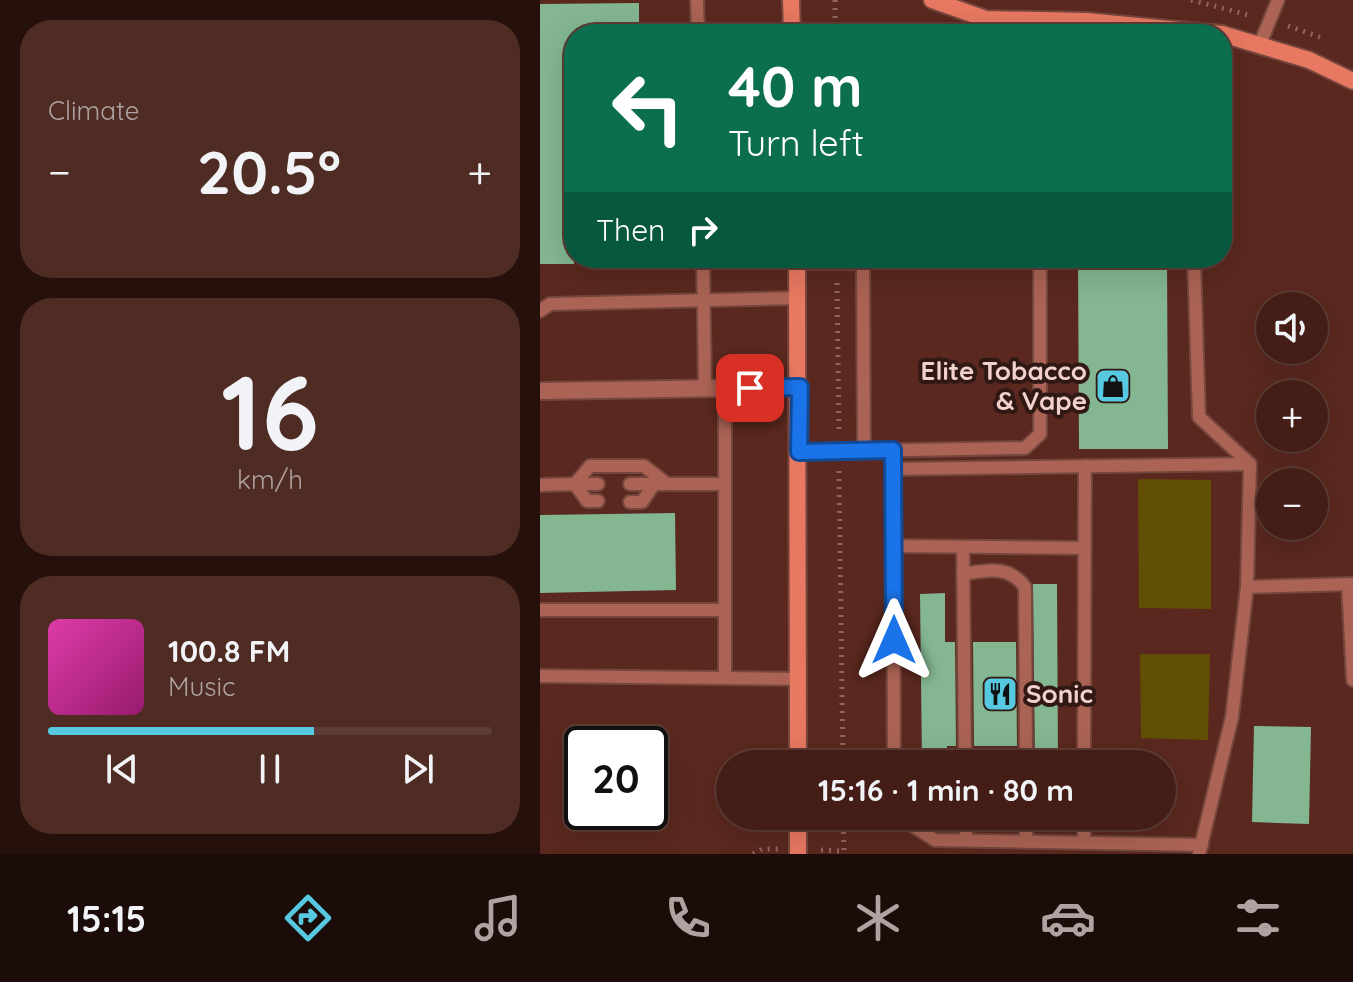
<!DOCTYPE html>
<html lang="en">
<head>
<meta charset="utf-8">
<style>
  body { margin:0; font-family:Quicksand,sans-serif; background:#4e2b23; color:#f1f3f6; height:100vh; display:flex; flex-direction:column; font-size:30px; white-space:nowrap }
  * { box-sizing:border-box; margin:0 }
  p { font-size:26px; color:#afa2a1 }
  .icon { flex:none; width:44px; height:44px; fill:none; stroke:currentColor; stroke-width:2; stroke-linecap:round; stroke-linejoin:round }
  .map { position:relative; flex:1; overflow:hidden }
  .details { display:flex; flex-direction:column; gap:20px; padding:20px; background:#25100c; width:540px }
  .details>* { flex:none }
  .banner { position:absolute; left:24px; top:24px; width:668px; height:244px; border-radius:32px; box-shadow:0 8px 32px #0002,0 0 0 2px #5c3c35; background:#0b6e4f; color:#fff; overflow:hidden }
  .fabs { position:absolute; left:716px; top:292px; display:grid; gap:16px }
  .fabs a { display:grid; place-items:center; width:72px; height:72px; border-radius:50%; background:#441e16; box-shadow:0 8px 32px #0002,0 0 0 2px #5c3c35; font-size:40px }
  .speed { position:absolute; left:24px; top:726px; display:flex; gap:16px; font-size:40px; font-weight:700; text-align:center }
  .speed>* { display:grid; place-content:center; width:104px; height:104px; border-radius:50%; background:#441e16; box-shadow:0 8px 32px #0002,0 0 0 2px #5c3c35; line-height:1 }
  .speed .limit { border:4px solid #111; border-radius:12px; background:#fff; color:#111 }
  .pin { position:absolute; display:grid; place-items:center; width:68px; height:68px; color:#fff; margin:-34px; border-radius:16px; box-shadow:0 4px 12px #0006 }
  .me { position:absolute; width:88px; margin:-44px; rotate:0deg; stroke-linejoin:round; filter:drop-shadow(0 0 6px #0008) }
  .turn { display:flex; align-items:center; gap:28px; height:168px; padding:0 32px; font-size:36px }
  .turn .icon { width:104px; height:104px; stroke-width:2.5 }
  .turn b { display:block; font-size:56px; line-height:68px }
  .then { display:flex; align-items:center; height:76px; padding:0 32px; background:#0003; gap:16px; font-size:30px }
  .big { font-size:60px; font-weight:700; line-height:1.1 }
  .details .widget { flex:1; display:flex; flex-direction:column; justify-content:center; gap:12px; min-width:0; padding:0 28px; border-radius:32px; background:#4e2b23 }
  .details .dial { align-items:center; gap:0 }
  .dial b { font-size:104px; line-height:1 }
  .song { display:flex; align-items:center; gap:24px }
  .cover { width:96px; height:96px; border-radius:12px; background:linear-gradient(135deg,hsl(320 70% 55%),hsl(320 70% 35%)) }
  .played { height:8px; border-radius:4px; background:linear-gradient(90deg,#56c9e0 60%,#5c3c35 60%) }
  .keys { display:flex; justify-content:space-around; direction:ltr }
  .heat { display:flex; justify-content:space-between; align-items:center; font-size:44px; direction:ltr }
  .trip { position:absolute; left:176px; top:750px; width:460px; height:80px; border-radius:40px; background:#441e16; box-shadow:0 8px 32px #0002,0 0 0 2px #5c3c35; font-weight:700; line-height:80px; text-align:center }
  .dock { display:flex; height:128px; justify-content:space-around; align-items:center; background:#1b0c09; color:#afa2a1 }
  .dock .icon { width:56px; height:56px }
  .dock .selected { color:#56c9e0 }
  .dock b { font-size:36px; color:#f1f3f6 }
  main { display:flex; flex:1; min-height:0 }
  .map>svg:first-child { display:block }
  .green { fill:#624f06 }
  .building { fill:#83b691 }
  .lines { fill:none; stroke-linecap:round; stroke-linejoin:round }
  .service-casing { stroke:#75463d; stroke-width:16 }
  .minor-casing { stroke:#75463d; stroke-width:20 }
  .secondary-casing { stroke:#75463d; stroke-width:20 }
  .path { stroke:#91655c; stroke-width:5; stroke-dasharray:2 6; stroke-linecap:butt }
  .service { stroke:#aa6354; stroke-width:12 }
  .minor { stroke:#aa6354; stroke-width:16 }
  .secondary { stroke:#e87861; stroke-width:16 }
  .route-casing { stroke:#114b97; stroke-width:20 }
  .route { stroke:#1a73e8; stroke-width:14 }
  .labels { text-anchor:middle; stroke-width:8; stroke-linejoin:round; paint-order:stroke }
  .poi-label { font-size:26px; font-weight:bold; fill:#f2d1ca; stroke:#301914; text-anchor:end }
</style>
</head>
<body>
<main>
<section class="details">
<div class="widget"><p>Climate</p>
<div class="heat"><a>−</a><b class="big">20.5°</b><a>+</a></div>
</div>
<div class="widget dial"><b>16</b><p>km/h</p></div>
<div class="widget">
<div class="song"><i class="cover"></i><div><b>100.8 FM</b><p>Music</p></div></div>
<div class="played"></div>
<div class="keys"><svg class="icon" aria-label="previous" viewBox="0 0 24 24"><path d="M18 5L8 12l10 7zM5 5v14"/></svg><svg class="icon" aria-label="pause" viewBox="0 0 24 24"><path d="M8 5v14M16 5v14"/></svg><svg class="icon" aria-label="next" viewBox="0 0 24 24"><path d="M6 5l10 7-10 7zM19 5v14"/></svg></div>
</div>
</section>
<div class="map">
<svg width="813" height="854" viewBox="0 0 813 854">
  <rect width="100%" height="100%" fill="#5a281e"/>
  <g class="green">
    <path d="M598,479L671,480V609L599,608Z"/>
    <path d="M600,654H670L668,740L601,738Z"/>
  </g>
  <g class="building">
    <path d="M99,3V34H34V264H0V4Z"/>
    <path d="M538,258H627L628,449H539Z"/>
    <path d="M135,513L136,590L0,593V515Z"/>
    <path d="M493,584H517L518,764H495Z"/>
    <path d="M405,593V642H415L416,746H407V764H382L380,594Z"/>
    <path d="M433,642H476L477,746H434Z"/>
    <path d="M714,726L771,727L769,824L712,822Z"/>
  </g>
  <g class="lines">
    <defs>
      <g id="service">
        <path d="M157,0L158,34"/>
        <path d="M720,44L738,0"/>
        <path d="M163,258L165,388"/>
        <path d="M654,258L659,417L710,464L707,587L813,584"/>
        <path d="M257,263H323L324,258"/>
        <path d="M323,263L324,451"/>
        <path d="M0,311L10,304L258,298"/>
        <path d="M353,450L354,764"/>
        <path d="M259,452L485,448L500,434V258"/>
        <path d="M353,469L710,464"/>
        <path d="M35,484L50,466H104L127,484H185"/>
        <path d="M35,484H58"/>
        <path d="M90,484H127"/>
        <path d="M0,485L35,484L47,501H58"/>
        <path d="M90,502H102L114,484"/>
        <path d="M353,546L544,548"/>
        <path d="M423,547L425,764"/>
        <path d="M423,574C448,570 469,565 485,587L486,764"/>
        <path d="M808,584L813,680"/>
        <path d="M0,610H185"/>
        <path d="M0,676L259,679"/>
        <path d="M185,678V388"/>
        <path d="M544,764L545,466"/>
        <path d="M367,816L370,824L395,840L662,845"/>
        <path d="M426,816V840"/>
        <path d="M544,816V843"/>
        <path d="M486,842V816"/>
        <path d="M659,854L692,717L707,587"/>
      </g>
      <path id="minor" d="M0,391L260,387"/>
      <g id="secondary">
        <path d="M251,0L252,34"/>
        <path d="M392,0L446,19L546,21L682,34"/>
        <path d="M682,34L769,60L813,81"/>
        <path d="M257,258L258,764"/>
        <path d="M258,816V854"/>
      </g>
    </defs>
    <use href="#service" class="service-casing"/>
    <use href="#minor" class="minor-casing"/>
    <use href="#secondary" class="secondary-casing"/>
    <g class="path">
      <path d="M295,0V34"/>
      <path d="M651,0L712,16"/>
      <path d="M748,26L780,37"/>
      <path d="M297,283L299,433"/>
      <path d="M299,471L303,764"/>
      <path d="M303,816L304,851"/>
      <path d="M281,850L304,851"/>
      <path d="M213,854L222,849H239"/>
    </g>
    <use href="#service" class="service"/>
    <use href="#minor" class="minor"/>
    <use href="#secondary" class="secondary"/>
  </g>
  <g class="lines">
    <defs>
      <path id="route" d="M210,388L260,387L259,452L353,450L354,640"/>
    </defs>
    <use href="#route" class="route-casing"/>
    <use href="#route" class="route"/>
  </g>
  <defs>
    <symbol id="shop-square" viewBox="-11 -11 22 22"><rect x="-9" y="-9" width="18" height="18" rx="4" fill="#56c9e0" stroke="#301914"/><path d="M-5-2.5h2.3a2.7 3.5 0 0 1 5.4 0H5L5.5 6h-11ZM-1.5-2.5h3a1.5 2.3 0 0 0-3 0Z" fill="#111"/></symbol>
    <symbol id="restaurant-square" viewBox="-11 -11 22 22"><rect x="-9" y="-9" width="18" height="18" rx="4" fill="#56c9e0" stroke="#301914"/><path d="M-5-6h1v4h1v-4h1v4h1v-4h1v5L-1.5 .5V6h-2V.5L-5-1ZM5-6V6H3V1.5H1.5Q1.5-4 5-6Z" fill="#111"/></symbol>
  </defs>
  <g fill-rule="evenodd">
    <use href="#shop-square" x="553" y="366" width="40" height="40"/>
    <use href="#restaurant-square" x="440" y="674" width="40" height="40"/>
  </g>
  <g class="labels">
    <g class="poi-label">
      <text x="547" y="380">Elite Tobacco<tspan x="547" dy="30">&amp; Vape</tspan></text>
      <text x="486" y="703" text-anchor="start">Sonic</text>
    </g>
  </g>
</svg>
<div class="fabs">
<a><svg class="icon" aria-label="sound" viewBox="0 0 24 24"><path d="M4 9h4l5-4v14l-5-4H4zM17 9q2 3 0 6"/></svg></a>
<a>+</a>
<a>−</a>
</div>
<div class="speed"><div class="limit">20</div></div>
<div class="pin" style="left:210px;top:388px;background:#d93025"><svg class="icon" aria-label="arrive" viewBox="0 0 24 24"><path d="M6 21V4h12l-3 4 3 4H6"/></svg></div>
<svg class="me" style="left:354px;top:640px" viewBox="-20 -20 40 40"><path d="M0-17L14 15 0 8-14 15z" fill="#1a73e8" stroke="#fff" stroke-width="4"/></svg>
<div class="trip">15:16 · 1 min · 80 m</div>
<div class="banner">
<div class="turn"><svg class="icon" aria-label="left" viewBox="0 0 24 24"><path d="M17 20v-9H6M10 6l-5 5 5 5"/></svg><div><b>40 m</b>Turn left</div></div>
<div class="then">Then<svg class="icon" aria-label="right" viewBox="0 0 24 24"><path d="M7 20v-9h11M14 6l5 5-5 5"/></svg></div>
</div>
</div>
</main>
<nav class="dock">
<b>15:15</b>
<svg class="icon selected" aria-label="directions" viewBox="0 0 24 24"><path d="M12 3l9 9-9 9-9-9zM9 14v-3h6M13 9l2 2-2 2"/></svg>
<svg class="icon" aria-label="music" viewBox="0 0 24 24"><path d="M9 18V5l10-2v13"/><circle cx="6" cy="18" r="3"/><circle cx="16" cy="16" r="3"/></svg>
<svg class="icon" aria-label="phone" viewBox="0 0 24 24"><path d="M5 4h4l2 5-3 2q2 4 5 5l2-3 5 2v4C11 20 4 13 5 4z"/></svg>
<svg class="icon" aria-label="climate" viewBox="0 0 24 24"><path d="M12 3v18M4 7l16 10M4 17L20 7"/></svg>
<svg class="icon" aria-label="car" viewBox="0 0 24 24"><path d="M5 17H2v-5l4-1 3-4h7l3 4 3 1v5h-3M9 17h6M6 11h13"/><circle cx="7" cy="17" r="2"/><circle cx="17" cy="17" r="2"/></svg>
<svg class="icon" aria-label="filters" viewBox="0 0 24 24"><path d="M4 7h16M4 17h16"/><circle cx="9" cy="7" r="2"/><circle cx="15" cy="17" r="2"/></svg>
</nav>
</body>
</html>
